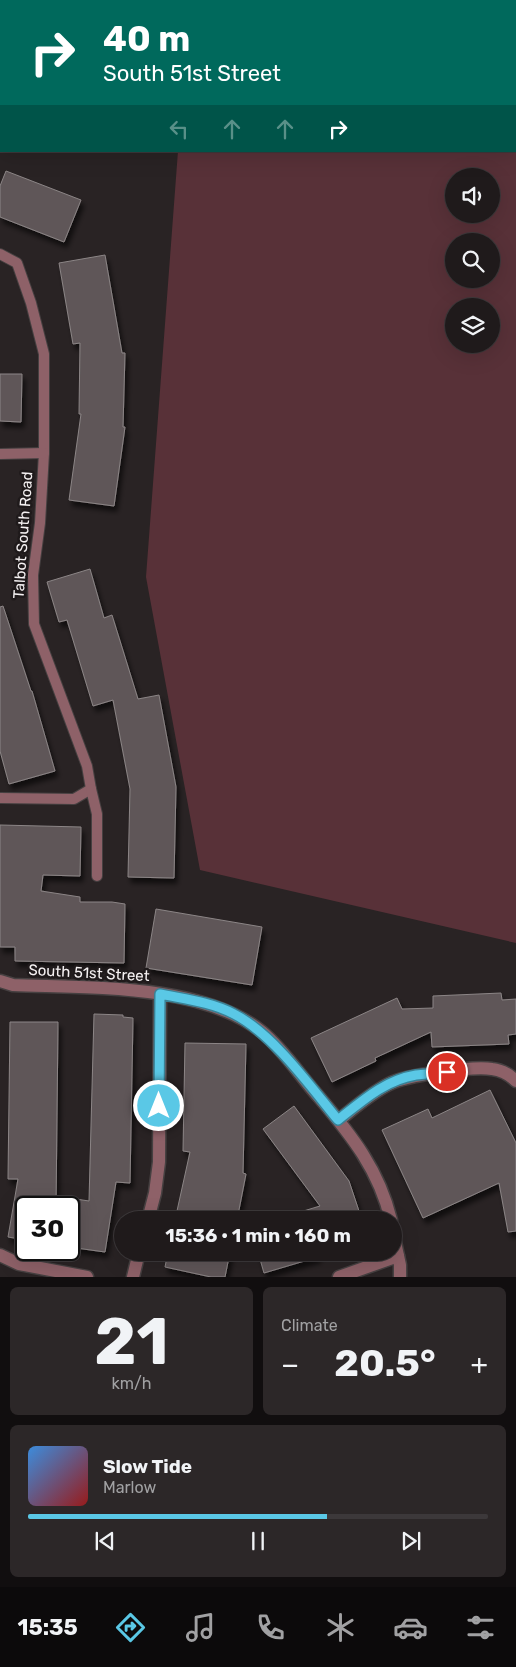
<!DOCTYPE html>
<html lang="en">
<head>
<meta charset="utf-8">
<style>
  body { margin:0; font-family:Rubik,sans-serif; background:#2c2728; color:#f1f3f6; height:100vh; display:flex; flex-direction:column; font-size:19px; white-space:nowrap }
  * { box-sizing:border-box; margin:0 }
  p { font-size:16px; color:#a1a1a3 }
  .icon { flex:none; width:28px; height:28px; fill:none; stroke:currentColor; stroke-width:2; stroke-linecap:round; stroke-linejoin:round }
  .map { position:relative; height:1277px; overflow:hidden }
  .drawer { display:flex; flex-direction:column; gap:10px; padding:10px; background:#110e0f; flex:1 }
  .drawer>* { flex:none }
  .hud { position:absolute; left:0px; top:0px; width:516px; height:152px; box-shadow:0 5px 20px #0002,0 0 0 1px #3c383a; background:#00695c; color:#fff; overflow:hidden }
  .fabs { position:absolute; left:445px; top:168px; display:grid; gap:10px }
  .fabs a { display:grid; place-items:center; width:55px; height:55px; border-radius:50%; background:#1f1a1b; box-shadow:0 5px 20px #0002,0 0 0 1px #3c383a; font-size:25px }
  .speed { position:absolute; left:15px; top:1196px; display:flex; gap:10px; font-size:25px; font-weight:700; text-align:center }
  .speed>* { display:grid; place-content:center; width:65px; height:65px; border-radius:50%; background:#1f1a1b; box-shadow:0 5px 20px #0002,0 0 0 1px #3c383a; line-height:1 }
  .speed .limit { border:2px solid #111; border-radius:8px; background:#fff; color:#111 }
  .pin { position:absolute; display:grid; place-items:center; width:42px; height:42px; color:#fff; margin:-21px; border:2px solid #fff; border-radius:50%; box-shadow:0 1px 5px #0007 }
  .me { position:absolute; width:55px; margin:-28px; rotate:0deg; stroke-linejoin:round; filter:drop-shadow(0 0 4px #0008) }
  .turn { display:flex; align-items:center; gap:18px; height:105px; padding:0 20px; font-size:22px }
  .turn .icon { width:65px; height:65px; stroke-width:2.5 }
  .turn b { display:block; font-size:35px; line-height:42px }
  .lanes { display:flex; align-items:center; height:48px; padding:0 20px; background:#0003; justify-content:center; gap:25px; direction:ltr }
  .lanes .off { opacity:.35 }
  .big { font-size:38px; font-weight:700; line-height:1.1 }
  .drawer .card { flex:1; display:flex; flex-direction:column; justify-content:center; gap:8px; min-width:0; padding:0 18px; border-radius:8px; background:#2c2728 }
  .drawer .dial { align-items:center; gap:0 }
  .dial b { font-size:65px; line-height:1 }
  .song { display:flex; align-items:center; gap:15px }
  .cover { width:60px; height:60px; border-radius:8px; background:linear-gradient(135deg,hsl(210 70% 55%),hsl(0 70% 35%)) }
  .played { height:5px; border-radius:2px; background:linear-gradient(90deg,#5ac8e6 65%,#3c383a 65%) }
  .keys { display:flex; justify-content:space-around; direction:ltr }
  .heat { display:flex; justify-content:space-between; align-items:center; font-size:28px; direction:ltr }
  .drawer .tiles { flex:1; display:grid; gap:10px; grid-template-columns:1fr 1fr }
  .card:last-child { grid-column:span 2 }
  .trip { position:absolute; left:114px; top:1211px; width:288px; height:50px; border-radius:25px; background:#1f1a1b; box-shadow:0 5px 20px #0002,0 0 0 1px #3c383a; font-weight:700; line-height:50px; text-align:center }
  .tab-bar { display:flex; height:80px; justify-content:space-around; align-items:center; background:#0c0a0b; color:#a1a1a3 }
  .tab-bar .icon { width:35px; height:35px }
  .tab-bar .selected { color:#5ac8e6 }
  .tab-bar b { font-size:22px; color:#f1f3f6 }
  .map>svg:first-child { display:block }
  .green { fill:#583138; fill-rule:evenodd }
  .building { fill:#5e5758; stroke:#8c8586; filter:url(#shadow) }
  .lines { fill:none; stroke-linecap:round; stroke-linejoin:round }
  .service-casing { stroke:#464041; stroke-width:12 }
  .minor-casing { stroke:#464041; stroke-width:15 }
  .service { stroke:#8e6168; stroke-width:10 }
  .minor { stroke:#8e6168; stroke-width:12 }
  .route-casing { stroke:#3a8296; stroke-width:12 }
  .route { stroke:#5ac8e6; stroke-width:9 }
  .labels { text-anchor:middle; stroke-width:5; stroke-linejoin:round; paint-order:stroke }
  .street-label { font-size:15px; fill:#f5f1f2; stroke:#1f1a1b }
</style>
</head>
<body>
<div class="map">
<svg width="516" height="1277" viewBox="0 0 516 1277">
  <defs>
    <filter id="shadow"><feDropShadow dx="3" dy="5.5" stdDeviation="2.5" flood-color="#0009"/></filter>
  </defs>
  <rect width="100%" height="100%" fill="#292324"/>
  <path class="green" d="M0,0H516V943L200,870L146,577L178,151H515V1H1V137ZM454,176H491V214H454ZM454,241H491V279H454ZM454,306H491V344H454Z"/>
  <g class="building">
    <path d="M6,171L81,200L64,242L0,217V186Z"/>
    <path d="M105,255L122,353H125L123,427H125L114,506L69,500L81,414H79L80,343L73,344L59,263Z"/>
    <path d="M0,374H22L21,422L0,421Z"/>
    <path d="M90,569L104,618L112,615L138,699L159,695L176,787L174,878L128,877L130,789L113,700L93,706L67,620L59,622L47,582Z"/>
    <path d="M3,606L31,691H32L55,771L9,784L0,751V607Z"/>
    <path d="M0,825L81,827L80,876L43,875L41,891L80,897V902H112L125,904L124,963L15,961V947H0Z"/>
    <path d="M156,909L262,927L252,985L146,968Z"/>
    <path d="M501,993L502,1000L516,999V1034L508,1035L509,1044L432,1047L431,1032L375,1058L376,1061L332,1082L311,1038L397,998L402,1009L433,1008V996Z"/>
    <path d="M94,1014L123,1015V1017L133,1018L130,1183L116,1182L105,1252L69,1247V1198L89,1201Z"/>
    <path d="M10,1022H58L56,1208H26V1240L8,1237L18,1179H8Z"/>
    <path d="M185,1043L246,1044L243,1173L246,1174L237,1220H175L190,1152L183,1151Z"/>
    <path d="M490,1090L516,1143V1231L508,1232L499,1183L423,1218L382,1130L428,1109L432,1118Z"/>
    <path d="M294,1106L349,1181L362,1220H288L287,1216L320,1206L263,1129Z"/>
    <path d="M168,1252H230L225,1277H211L165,1267Z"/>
    <path d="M258,1252H317L318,1257L264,1273Z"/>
  </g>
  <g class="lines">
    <defs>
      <g id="service">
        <path d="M0,254L17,263L31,303L44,354V453L40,523L33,575L34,624L87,766L91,789L74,799L0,798"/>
        <path d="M0,454L44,453"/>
        <path d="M91,789L97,814V876"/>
      </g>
      <g id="minor">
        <path d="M0,981L13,985C87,988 202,983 262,1032C283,1049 301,1077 319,1097C352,1136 379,1170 391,1220"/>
        <path d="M339,1120C355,1107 371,1093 389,1084C406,1075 473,1066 492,1069C502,1070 509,1074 516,1081"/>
        <path d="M148,1220L155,1193L159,1162L160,994"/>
        <path d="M392,1228L400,1265V1277"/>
        <path d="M0,1255L19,1264L87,1277"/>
        <path d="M133,1277L139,1252"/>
        <path d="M339,1277L398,1256"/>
      </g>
    </defs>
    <use href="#service" class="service-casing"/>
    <use href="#minor" class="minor-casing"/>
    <use href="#service" class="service"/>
    <use href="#minor" class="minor"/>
  </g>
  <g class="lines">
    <defs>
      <path id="route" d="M159,1106L160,994C184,999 212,1002 234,1014C273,1034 310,1086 338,1120C362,1101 385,1080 416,1075C426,1074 437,1073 447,1072"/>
    </defs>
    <use href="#route" class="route-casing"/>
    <use href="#route" class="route"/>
  </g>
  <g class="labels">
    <g class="street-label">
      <text transform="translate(23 535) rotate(-86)" y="5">Talbot South Road</text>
      <text transform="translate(89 973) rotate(3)" y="5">South 51st Street</text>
    </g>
  </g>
</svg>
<div class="fabs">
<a><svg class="icon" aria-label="sound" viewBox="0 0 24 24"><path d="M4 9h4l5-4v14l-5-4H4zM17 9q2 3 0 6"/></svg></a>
<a><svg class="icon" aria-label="search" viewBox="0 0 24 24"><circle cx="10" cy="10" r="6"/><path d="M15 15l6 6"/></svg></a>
<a><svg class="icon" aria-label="layers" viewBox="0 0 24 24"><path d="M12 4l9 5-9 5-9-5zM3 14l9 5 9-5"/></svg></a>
</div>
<div class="speed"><div class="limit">30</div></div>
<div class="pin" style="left:447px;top:1072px;background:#d93025"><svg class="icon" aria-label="arrive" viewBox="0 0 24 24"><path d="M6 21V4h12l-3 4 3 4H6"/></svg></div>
<svg class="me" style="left:159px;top:1106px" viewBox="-20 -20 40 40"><circle r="17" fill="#5ac8e6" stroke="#fff" stroke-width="3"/><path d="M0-11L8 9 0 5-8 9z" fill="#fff"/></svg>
<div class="trip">15:36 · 1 min · 160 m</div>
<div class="hud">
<div class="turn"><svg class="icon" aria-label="right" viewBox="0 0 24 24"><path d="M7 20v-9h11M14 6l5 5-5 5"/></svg><div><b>40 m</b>South 51st Street</div></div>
<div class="lanes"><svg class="icon off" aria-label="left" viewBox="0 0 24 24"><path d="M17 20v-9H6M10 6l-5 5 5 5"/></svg><svg class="icon off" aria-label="ahead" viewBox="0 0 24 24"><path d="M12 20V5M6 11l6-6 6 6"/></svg><svg class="icon off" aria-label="ahead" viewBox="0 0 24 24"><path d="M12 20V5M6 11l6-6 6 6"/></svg><svg class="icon" aria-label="right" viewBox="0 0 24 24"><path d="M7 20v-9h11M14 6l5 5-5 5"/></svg></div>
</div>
</div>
<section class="drawer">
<div class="tiles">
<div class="card dial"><b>21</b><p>km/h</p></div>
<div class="card"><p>Climate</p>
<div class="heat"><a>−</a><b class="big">20.5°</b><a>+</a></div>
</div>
<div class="card">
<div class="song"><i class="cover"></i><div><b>Slow Tide</b><p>Marlow</p></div></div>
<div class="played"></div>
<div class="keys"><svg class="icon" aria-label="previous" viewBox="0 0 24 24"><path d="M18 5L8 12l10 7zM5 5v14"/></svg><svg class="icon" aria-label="pause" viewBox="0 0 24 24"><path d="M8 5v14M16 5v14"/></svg><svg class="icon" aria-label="next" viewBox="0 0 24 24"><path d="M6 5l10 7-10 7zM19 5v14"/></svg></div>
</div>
</div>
</section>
<nav class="tab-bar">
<b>15:35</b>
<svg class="icon selected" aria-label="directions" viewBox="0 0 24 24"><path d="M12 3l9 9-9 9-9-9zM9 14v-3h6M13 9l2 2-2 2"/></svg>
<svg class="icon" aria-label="music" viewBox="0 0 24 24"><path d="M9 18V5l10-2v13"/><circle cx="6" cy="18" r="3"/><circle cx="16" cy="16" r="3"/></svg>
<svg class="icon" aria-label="phone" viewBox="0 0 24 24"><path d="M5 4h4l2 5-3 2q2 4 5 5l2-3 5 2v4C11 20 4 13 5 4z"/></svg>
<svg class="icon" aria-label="climate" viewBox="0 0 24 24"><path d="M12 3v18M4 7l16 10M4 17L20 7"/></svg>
<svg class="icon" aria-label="car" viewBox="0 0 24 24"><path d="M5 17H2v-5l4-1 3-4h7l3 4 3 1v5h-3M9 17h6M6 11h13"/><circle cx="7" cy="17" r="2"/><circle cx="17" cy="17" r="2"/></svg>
<svg class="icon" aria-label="filters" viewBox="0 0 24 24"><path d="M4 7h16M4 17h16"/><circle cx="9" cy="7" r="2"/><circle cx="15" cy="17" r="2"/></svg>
</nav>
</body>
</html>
